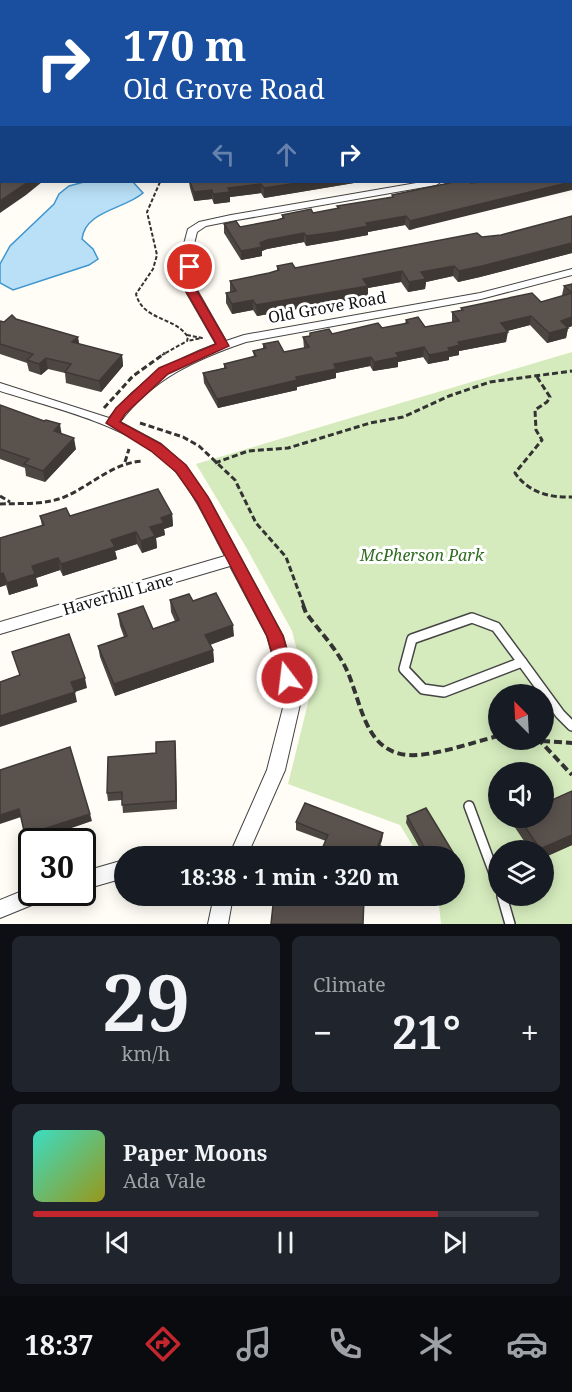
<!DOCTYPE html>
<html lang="en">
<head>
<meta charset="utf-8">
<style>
  body { margin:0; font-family:"Noto Serif",serif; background:#20242c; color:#f1f3f6; height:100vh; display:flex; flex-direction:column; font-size:22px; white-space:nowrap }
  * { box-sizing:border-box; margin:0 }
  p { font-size:20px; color:#9ea1a6 }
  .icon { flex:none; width:33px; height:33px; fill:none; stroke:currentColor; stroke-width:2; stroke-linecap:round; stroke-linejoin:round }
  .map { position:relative; height:924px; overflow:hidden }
  .panel { display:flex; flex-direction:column; gap:12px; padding:12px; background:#0d0f14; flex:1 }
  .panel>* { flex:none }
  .top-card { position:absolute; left:0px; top:0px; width:573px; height:183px; box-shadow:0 3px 15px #0003; background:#1a4fa0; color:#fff; overflow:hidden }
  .needle { width:39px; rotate:336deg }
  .fabs { position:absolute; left:488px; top:684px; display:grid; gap:12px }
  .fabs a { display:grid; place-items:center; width:66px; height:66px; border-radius:50%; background:#171b24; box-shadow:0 3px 15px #0003; font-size:30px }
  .speed { position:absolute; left:18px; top:828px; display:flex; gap:12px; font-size:30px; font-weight:700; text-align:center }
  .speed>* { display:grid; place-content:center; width:78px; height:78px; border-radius:50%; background:#171b24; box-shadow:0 3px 15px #0003; line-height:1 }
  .speed .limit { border:3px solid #111; border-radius:9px; background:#fff; color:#111 }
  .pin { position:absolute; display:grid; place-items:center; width:51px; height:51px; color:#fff; margin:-26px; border:3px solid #fff; border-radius:50%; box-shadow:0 2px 6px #0007 }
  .me { position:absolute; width:66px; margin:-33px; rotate:345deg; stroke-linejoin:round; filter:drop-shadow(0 0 4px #0008) }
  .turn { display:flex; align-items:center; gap:21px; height:126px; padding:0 24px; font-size:27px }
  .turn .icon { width:78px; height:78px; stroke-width:2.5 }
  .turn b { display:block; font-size:42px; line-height:51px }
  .lanes { display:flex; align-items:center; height:57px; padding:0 24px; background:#0003; justify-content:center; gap:30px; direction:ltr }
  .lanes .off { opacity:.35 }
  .big { font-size:45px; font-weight:700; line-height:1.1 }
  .panel .widget { flex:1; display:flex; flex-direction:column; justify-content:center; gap:9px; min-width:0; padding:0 21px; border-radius:9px; background:#20242c }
  .panel .dial { align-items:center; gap:0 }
  .dial b { font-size:78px; line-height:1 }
  .song { display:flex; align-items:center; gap:18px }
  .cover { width:72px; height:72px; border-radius:9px; background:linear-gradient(135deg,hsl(170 70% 55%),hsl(60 70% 35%)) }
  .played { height:6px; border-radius:3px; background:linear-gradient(90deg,#c4262e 80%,#363941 80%) }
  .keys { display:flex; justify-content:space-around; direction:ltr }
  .heat { display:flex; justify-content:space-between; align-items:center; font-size:33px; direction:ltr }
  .panel .tiles { flex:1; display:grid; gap:12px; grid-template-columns:1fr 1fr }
  .widget:last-child { grid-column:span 2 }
  .trip { position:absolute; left:114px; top:846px; width:351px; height:60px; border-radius:30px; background:#171b24; box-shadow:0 3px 15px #0003; font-weight:700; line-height:60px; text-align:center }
  .tabs { display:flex; height:96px; justify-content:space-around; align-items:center; background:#090b0e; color:#9ea1a6 }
  .tabs .icon { width:42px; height:42px }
  .tabs .on { color:#c4262e }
  .tabs b { font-size:27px; color:#f1f3f6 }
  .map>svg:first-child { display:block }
  .green { fill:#d5ebbd; fill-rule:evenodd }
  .water { fill:#b9e0f7; stroke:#3f96cf; stroke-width:1.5 }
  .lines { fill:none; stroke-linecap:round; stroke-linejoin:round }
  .lane-far1-casing { stroke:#444; stroke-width:7 }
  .lane-casing { stroke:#444; stroke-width:12 }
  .street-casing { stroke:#444; stroke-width:2 }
  .path-far2 { stroke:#333; stroke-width:2; stroke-dasharray:4 2; stroke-linecap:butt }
  .path-far1 { stroke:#333; stroke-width:3; stroke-dasharray:6 3; stroke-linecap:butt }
  .path { stroke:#333; stroke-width:4; stroke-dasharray:8 4; stroke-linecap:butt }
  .lane-far1 { stroke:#fff; stroke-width:4.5 }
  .lane { stroke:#fff; stroke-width:9 }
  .street { fill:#fff; fill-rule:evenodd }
  .wall { fill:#4d4742 }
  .shaded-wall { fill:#3f3936 }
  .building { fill:#5a524d; stroke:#3f3936; stroke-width:1.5 }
  .route { fill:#c4262e; stroke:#7f191e; stroke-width:1.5 }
  .labels { text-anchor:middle; stroke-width:6; stroke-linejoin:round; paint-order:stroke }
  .street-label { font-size:16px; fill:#111; stroke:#fff }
  .park-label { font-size:16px; font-style:italic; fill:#2f6b1f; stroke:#fff }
</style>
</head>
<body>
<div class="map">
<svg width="572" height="924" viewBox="0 0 572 924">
  <rect width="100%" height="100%" fill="#fffdf5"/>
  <path class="green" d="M572,352V924H441L438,896H454V856H419L400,825L288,784L309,699L292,631L246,547L196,464ZM498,694H543V740H498ZM498,772H543V818H498ZM498,850H543V896H498Z"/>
  <path class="water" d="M84,182H133L143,193C125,209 85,211 82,239L93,249L98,259L89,265L13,290L0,283V264L10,246L54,204L59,194L69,186Z"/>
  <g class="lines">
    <defs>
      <path id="lane-far1" d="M507,2L512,0"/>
      <g id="lane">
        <path d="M472,618L496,627L522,662L444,692L423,689L404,669L412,639Z"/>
        <path d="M522,662L560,714L572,726"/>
        <path d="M469,806L498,884"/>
        <path d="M502,896L510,924"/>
      </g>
      <g id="street">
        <rect x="0" y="17" width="2" height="7"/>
        <path d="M422,182H441L436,185L231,221L206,226L197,232L194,244L197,290L226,341L244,335L480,293L572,269V275L481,299L246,342C196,359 152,379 120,422L161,444L186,466L210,501L283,636L301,700L285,770L247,856H229L267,770L285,700L267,636L230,566L0,634V622L225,556C210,528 197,498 177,473C138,426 56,409 0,391V383L109,418C138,381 173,360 216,344L185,290L184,244L188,229L199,222L231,215Z"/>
        <path d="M124,860V878L82,890V872Z"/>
        <path d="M32,887V892H51L49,898L0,918V900Z"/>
        <path d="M214,896H233L228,924H208Z"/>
      </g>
    </defs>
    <use href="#lane-far1" class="lane-far1-casing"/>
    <use href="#lane" class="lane-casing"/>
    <use href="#street" class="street-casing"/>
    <g class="path-far2">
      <path d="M491,2L494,0"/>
      <path d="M160,182L147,212L157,255L153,269L136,294C143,321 174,316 188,337L187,341L162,355"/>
      <path d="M187,335L202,338L187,341"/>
    </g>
    <g class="path-far1">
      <path d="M537,377L550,397L547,402L535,410L536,430L542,440L515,473C528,492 549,498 572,497"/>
      <path d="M104,408L133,376L165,353"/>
      <path d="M140,423L183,437L199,446L235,480L256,523L286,557L304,606"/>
      <path d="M125,462L129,449"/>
      <path d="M215,463L248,451L288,448L370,423L403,417L449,396L490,382L572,371"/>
      <path d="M0,496L10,502"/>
      <path d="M0,504C20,503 42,505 62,498C90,487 111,463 143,461"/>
    </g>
    <g class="path">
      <path d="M303,605L306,613C318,629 332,644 342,661C362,694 360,751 408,755C432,757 474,742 498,736"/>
      <path d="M536,740L540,741L572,775"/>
      <path d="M542,741L572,743"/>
    </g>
    <use href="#lane-far1" class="lane-far1"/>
    <use href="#lane" class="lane"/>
    <use href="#street" class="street"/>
  </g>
  <g class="wall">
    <path d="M189,182H360L264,198L261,193L230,197V202L214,204L212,199L194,201L190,188Z"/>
    <path d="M454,182L414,229L409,230L405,225L368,232V235L336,241L306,246L304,242L267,249L262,251V256L241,260L224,233V224L240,227L277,220L282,218V215L313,213L337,209V206L392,197V195Z"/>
    <path d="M572,216V253L480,277L458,282L453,276L426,282L425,289L408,292L401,282L368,288V297L257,316L253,310L232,314L226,303V293L230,292V281L269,273L277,271V266L295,268L501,235Z"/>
    <path d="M572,284V326L568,328L566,338L547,343L530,325L507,331L506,342L459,351V355L449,357V360L428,364L423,357L398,362V367L373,371L370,366L336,373V378L297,387V390L218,408L204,383L203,373L224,368V364L254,357L253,351L263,349V344L284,352L304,348L303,337L382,328L405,324L406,320L425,327L452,322V312L461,310V308L541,302L563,296L562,295L564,286Z"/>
    <path d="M16,319L79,344L122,355L123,366L101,392L66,383L65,373L48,369L41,375L29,371L27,363L0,354V321L4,322Z"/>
    <path d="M0,405L61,433L76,449L45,482L26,476L25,468L0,459Z"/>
    <path d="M172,514L173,526L164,529L165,535L156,538L157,548L142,553L137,544L115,551L117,559L63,576L60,570L36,578L38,586L9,595L6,585L0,587V538L42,526L40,516Z"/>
    <path d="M170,600L193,601L234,636L210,645L213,650L214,662L115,696L100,657L98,646L124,637L120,626L118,614L153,629L175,621L171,612Z"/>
    <path d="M175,741L177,809L123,813L122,800L108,801L107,793L156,753Z"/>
    <path d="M426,808L463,869L461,877L454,880V856H424L406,823L407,816Z"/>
    <path d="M516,818H543L572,845L543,858V850H530L514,826Z"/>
    <path d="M296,822L383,833L382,840L380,846L326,841L296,830Z"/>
  </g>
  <g class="shaded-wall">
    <rect x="0" y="62" width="2" height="9"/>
    <path d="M572,181V190L409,230L410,221Z"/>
    <path d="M28,182H42L26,195L0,213V201Z"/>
    <path d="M304,182H360L264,198V188Z"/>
    <path d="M261,184V193L230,197V202L214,204L213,194L228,188Z"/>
    <path d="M212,190V199L194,201V192Z"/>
    <path d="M406,216L405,225L368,232V235L306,246V236L366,223Z"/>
    <path d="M304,233V242L267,249L262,251V256L241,260V251L260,243L267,240Z"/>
    <path d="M572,243V253L480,277L458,282L459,271Z"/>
    <path d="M454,266L453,276L426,282L425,289L408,292L409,282L421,272Z"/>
    <path d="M402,271L401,282L368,288V297L257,316L256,305L363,279Z"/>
    <path d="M253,300V310L232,314V304Z"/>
    <path d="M531,316L530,325L500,333L501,323Z"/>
    <path d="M572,317V326L559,330L561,321Z"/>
    <path d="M568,328L566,338L547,343L549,333Z"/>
    <path d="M508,332L506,342L459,351V355L449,357V360L428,364L429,355L448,348L458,342Z"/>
    <path d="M78,337L80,348L72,342Z"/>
    <path d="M424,347L423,357L398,362V367L373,371L374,362L396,353Z"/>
    <path d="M122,355L123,366L101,392L99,381Z"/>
    <path d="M371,357L370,366L336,373V378L297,387V390L218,408L217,399L334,364Z"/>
    <path d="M46,358L48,369L41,375L39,364Z"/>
    <path d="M60,424L62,436L54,431Z"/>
    <path d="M74,438L76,449L45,482L43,471Z"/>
    <path d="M172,514L173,526L164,529L165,535L156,538L157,548L142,553L141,541L150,527L161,518Z"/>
    <path d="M136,532L137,544L115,551L117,559L63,576L61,564L111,540Z"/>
    <path d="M58,558L60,570L36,578L38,586L9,595L7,583L32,566Z"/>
    <path d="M3,573L6,585L0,587V574Z"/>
    <path d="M233,625L234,636L206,646L205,635Z"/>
    <path d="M213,650L214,662L115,696L114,684Z"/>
    <path d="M85,678L87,688L75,692L77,702L0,727V716L71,682Z"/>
    <path d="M175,741L176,748L177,809L176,801Z"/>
    <path d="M19,809L21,817L0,824V815Z"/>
    <path d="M90,814L92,821L28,843L25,835Z"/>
    <path d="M383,833L382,840L377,853L378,845Z"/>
    <path d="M572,835V845L543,858V850H540V849Z"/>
    <path d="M463,869L461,877L454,880V873Z"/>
  </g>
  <g class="building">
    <rect x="29" y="0" width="20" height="2"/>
    <path d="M2,157V182H28L0,201V158Z"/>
    <path d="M190,182H304L264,188L261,184L228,188L230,192L213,194L212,190L194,192Z"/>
    <path d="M454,182H469L471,183L479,182H571L414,220L410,221L406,216L366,223L368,226L336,232L306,236L304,233L267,240L260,243L262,247L241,251L224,224L236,221L240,227L277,220L284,218L282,215L311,209L313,213L339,208L337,206L393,197L392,195Z"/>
    <path d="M572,216V243L482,266L459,271L454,266L421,272L426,279L409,282L402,271L363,279L368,286L256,305L253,300L232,304L226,293L236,291L230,281L269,273L279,270L277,266L292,263L295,268L477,233L482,237L501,235Z"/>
    <path d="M572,284V317L561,321L568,328L549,333L531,316L501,323L508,332L458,342L460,345L448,348L450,351L429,355L424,347L396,353L399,357L374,362L371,357L334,364L336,369L296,377L297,380L217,399L203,373L226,368L224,364L256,356L253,351L266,348L263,344L278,341L284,352L309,347L303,337L310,336V333L329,329L332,334L378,323L382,328L408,323L406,320L418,317L425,327L459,321L452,312L463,310L461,308L532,293L541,302L572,293L564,286Z"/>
    <path d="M12,315L16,319L78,337L72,342L122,355L99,381L65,372L71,364L46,358L39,364L27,360L33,354L0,344V321L4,322Z"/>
    <path d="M0,405L44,421L46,420L60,424L54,431L74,438L43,471L24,464L29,459L0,449Z"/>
    <path d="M158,489L172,514L161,518L164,523L150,527L155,536L141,541L136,532L111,540L115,547L61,564L58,558L32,566L35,574L7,583L3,573L0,574V538L44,525L40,516L66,508L70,516Z"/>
    <path d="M216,593L233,625L205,635L213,650L114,684L98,646L127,636L118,614L143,606L153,629L179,620L170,600L189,594L193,601Z"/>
    <path d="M69,634L85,678L71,682L75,692L0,716V682L20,675L12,652Z"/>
    <path d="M175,741L176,801L122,805V792L107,793L108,757L156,753V742Z"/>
    <path d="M70,747L90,814L25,835L19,809L0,815V770Z"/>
    <path d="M572,791V835L540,849L519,818H543V804Z"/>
    <path d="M305,803L383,833L378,845L387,849L384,856H319L328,835L296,822Z"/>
    <path d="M426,808L463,869L454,873V856H429L407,816Z"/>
    <path d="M274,896H334L364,898L363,924H271Z"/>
  </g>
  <path class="route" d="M190,264L196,267L197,291L229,346L168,374L125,414L120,422L161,444L186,465L208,497L283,636L295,678L293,683L287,685L281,683L279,678L267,636L197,502L176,472L151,451L106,423L116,408L159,368L216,344L186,291L184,267Z"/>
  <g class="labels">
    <g class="street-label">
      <text transform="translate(327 307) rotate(-10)" y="6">Old Grove Road</text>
      <text transform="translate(118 594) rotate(-16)" y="6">Haverhill Lane</text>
    </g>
    <g class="park-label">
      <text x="422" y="561">McPherson Park</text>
    </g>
  </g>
</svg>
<div class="fabs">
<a><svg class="needle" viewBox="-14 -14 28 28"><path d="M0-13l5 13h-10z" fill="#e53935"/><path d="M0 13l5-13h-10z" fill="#9ea1a6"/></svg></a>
<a><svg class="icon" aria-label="sound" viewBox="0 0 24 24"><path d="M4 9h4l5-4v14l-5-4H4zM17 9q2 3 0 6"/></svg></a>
<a><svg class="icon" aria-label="layers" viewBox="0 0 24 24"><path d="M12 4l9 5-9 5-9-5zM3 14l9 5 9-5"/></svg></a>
</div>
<div class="speed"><div class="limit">30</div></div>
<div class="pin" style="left:190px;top:267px;background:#d93025"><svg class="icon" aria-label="arrive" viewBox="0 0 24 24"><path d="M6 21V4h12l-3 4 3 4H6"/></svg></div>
<svg class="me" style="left:287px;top:678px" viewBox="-20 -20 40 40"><circle r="17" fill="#c4262e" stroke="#fff" stroke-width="3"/><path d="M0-11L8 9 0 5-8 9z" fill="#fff"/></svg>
<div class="trip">18:38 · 1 min · 320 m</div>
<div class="top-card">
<div class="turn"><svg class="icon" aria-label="right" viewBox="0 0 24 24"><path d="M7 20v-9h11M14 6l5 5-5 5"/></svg><div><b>170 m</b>Old Grove Road</div></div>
<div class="lanes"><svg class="icon off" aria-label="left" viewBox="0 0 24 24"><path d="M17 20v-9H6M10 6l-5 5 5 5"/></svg><svg class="icon off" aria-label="ahead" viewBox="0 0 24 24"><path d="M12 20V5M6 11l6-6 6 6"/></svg><svg class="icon" aria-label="right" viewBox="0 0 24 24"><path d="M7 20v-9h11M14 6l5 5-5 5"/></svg></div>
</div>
</div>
<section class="panel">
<div class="tiles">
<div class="widget dial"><b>29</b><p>km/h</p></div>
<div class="widget"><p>Climate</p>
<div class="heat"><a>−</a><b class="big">21°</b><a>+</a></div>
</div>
<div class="widget">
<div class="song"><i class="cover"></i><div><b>Paper Moons</b><p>Ada Vale</p></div></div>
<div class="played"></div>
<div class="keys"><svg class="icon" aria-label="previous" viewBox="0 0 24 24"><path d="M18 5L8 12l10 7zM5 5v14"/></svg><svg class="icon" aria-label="pause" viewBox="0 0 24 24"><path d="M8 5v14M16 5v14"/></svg><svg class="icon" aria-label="next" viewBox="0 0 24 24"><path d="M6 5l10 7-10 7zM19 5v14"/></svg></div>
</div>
</div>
</section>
<nav class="tabs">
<b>18:37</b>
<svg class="icon on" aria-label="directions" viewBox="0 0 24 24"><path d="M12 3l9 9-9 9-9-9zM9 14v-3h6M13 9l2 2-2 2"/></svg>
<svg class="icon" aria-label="music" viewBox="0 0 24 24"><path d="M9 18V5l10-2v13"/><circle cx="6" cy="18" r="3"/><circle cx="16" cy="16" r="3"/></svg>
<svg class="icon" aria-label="phone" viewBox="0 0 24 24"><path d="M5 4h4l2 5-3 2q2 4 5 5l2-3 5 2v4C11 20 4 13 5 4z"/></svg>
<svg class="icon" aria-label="climate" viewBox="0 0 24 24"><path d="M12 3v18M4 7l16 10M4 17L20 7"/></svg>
<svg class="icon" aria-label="car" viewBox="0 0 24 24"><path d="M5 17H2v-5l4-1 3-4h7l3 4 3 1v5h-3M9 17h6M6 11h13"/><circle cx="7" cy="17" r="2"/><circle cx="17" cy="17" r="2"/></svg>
</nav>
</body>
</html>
